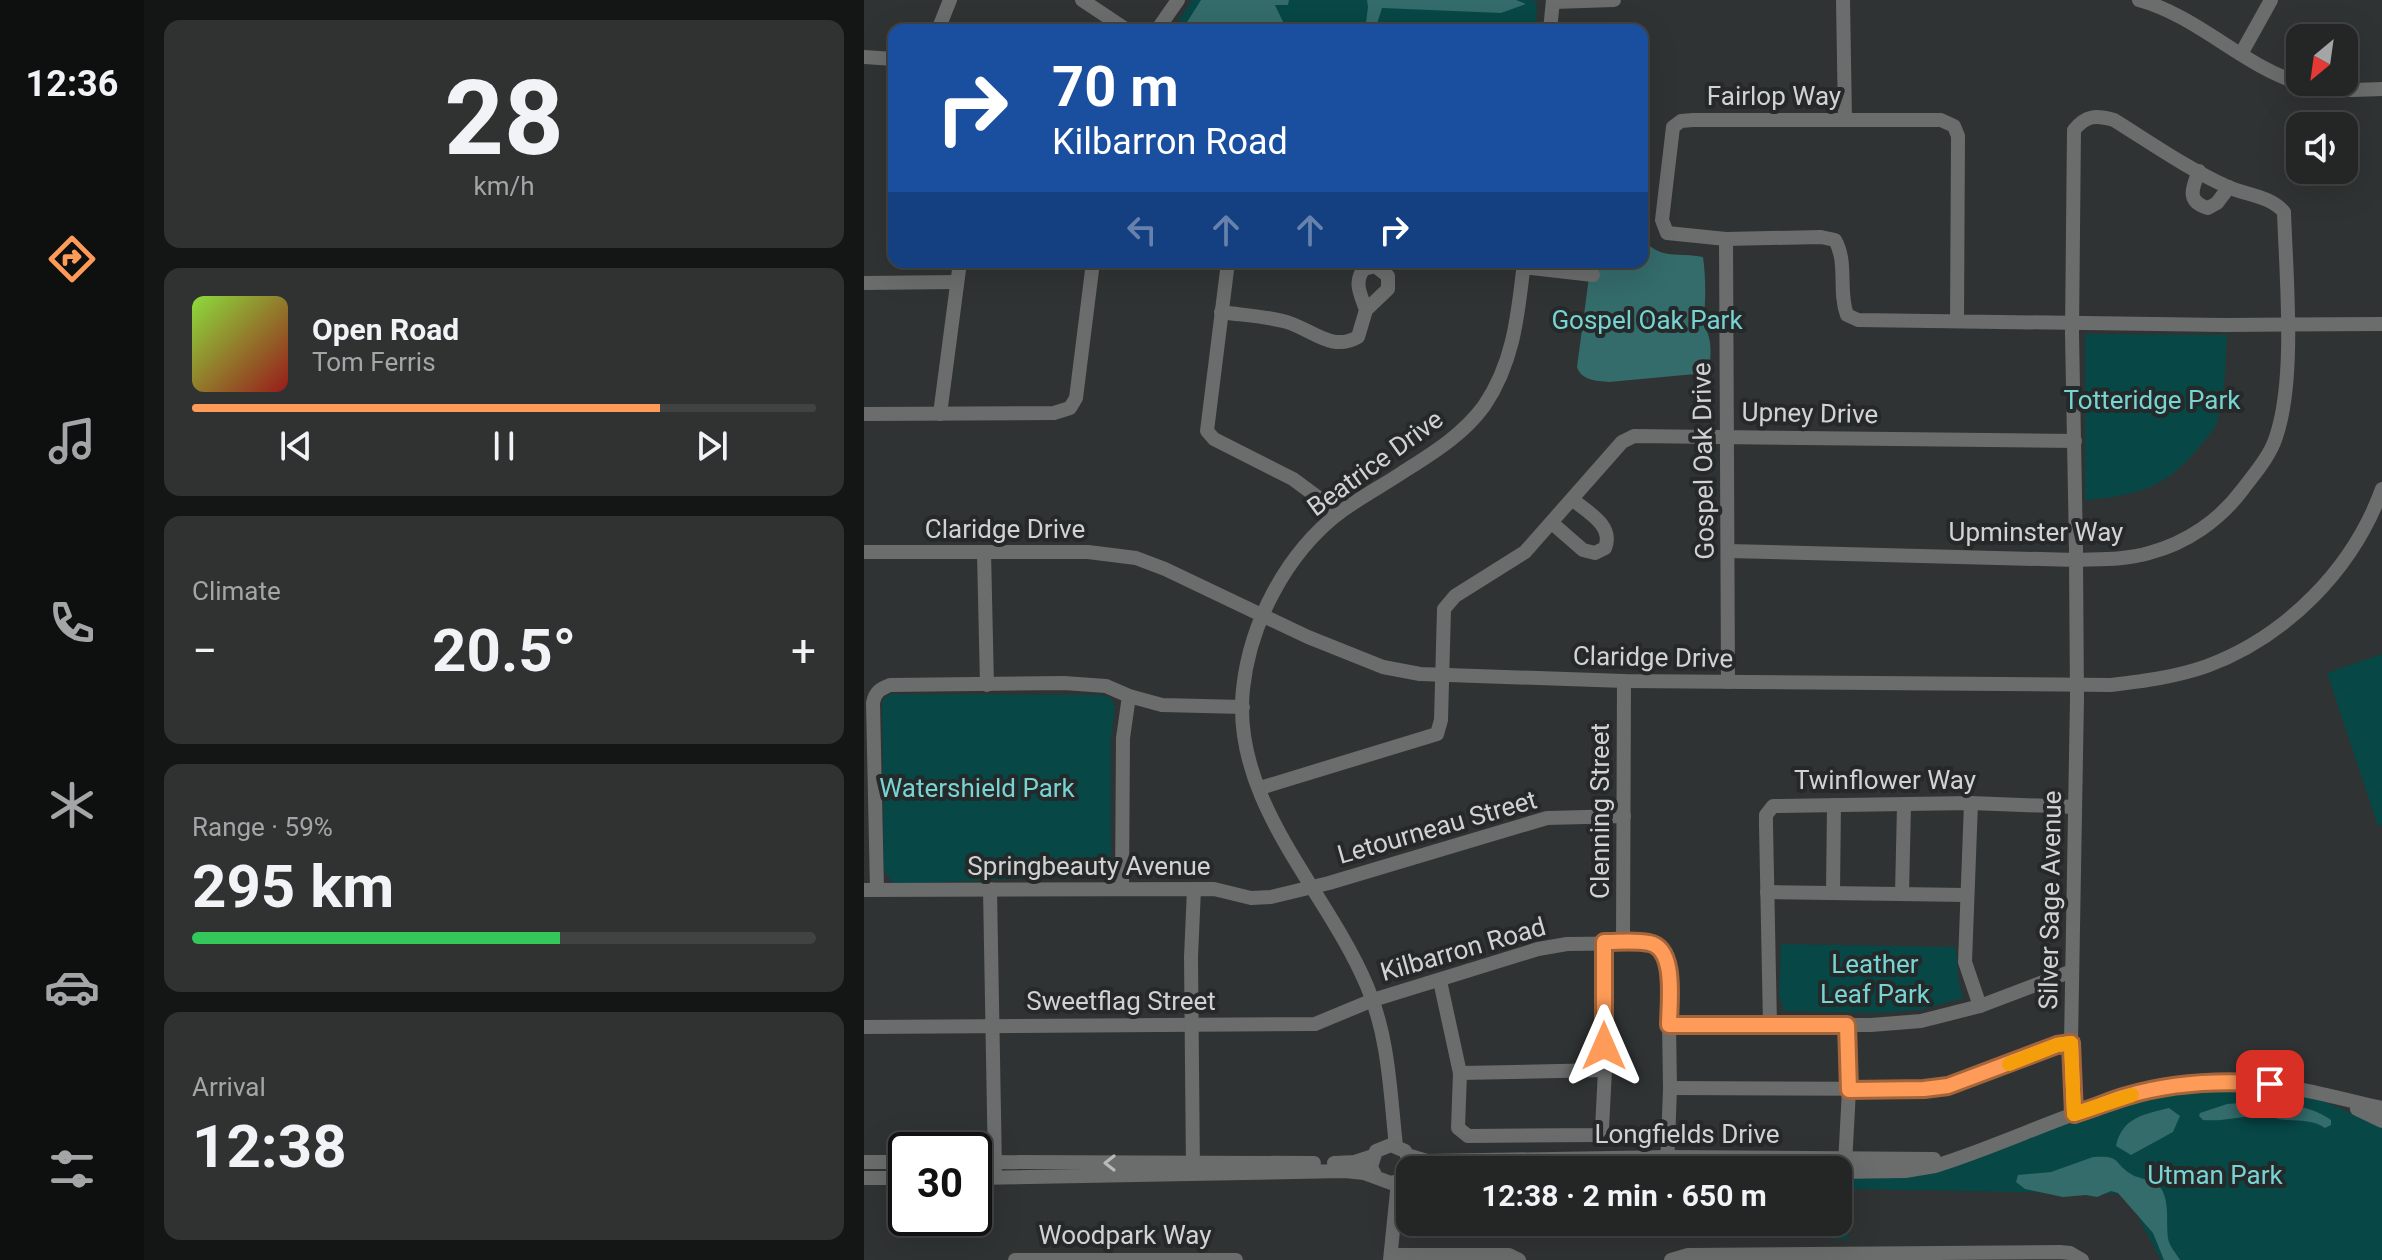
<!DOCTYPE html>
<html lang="en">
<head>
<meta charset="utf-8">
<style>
  body { margin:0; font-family:Roboto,sans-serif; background:#303232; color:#f1f3f6; height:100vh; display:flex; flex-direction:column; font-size:30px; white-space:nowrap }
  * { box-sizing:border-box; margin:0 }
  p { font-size:26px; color:#a3a5a7 }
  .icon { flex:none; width:44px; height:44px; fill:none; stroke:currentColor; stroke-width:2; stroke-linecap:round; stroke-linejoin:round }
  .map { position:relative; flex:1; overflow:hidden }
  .sheet { display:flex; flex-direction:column; gap:20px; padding:20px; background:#141515; width:720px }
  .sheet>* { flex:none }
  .top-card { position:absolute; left:24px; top:24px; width:760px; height:244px; border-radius:16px; box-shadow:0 8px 32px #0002,0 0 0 2px #414343; background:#1a4fa0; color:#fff; overflow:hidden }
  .needle { width:52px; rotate:209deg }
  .tools { position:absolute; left:1422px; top:24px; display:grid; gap:16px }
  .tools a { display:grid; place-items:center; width:72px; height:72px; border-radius:16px; background:#242626; box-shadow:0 8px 32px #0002,0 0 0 2px #414343; font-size:40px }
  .speed { position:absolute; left:24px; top:1132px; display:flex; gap:16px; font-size:40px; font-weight:700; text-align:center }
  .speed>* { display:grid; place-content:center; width:104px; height:104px; border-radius:50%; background:#242626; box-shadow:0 8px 32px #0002,0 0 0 2px #414343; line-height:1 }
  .speed .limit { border:4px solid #111; border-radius:12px; background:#fff; color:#111 }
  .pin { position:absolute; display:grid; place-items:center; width:68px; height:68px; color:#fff; margin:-34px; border-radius:16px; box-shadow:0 4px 12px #0006 }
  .me { position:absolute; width:88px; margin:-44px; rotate:0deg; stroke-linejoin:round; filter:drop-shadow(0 0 6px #0008) }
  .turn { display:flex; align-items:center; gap:28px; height:168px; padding:0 32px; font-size:36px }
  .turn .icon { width:104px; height:104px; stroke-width:2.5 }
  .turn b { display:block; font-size:56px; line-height:68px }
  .lanes { display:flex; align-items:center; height:76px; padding:0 32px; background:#0003; justify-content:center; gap:40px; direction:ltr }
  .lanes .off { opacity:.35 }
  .big { font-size:60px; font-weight:700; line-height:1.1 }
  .sheet .widget { flex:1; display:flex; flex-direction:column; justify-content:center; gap:12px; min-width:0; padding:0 28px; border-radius:16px; background:#303232 }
  .sheet .dial { align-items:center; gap:0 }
  .dial b { font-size:104px; line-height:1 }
  .song { display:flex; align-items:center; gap:24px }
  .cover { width:96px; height:96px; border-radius:12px; background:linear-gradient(135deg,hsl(90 70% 55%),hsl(0 70% 35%)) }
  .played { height:8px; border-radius:4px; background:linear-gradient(90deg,#fe9b59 75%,#414343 75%) }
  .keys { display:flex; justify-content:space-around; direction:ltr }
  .heat { display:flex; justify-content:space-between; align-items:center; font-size:44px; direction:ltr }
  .charge { height:12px; border-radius:6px; background:linear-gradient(90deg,#34c759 59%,#414343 0) }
  .trip { position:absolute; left:532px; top:1156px; width:456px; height:80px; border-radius:16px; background:#242626; box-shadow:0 8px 32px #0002,0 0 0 2px #414343; font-weight:700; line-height:80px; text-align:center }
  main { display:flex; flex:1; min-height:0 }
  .menu { display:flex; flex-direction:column; width:144px; justify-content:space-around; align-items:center; background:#0e0f0f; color:#a3a5a7 }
  .menu .icon { width:56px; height:56px }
  .menu .on { color:#fe9b59 }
  .menu b { font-size:36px; color:#f1f3f6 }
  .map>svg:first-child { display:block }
  .green { fill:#074746 }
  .forest { fill:#346b6b }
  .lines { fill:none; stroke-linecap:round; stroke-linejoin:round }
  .minor { stroke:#6b6c6c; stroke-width:14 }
  .oneway { stroke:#b8b9b9 }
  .route-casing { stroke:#a5653a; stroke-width:20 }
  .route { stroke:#fe9b59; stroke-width:14 }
  .slow { stroke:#f59e0b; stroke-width:14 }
  .labels { text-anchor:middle; stroke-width:8; stroke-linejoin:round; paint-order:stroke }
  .street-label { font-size:26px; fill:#d1d3d3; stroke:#262929 }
  .park-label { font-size:26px; fill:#77d4d3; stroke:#262929 }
</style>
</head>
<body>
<main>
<nav class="menu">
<b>12:36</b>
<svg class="icon on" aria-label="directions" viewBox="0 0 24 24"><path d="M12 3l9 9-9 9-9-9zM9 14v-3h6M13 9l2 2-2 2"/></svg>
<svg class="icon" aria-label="music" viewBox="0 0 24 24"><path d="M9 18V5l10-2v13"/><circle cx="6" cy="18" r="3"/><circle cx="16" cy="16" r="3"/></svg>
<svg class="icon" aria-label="phone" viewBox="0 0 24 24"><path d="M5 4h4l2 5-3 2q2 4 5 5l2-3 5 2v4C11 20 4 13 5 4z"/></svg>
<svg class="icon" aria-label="climate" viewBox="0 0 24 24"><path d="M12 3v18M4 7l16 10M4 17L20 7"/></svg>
<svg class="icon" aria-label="car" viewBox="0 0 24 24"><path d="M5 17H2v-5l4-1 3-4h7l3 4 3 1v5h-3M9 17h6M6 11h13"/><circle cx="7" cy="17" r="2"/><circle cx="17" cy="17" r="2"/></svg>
<svg class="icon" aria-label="filters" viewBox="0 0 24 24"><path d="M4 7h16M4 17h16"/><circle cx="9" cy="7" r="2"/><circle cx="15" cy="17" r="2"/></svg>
</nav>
<section class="sheet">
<div class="widget dial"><b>28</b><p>km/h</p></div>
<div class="widget">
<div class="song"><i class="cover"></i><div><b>Open Road</b><p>Tom Ferris</p></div></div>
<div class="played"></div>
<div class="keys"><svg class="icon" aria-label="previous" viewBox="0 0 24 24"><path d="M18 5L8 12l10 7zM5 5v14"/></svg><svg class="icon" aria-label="pause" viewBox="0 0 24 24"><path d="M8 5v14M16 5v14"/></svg><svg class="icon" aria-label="next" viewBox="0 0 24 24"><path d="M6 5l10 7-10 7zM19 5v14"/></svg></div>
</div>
<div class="widget"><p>Climate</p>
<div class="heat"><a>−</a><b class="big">20.5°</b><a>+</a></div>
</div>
<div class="widget"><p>Range · 59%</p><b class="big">295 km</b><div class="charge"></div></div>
<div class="widget"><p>Arrival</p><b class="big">12:38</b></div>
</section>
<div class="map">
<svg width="1518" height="1260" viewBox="0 0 1518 1260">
  <rect width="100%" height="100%" fill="#303333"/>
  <g class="green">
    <path d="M328,0H667L673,2L672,30H308Z"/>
    <path d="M1221,334L1363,335C1361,363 1362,395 1353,422C1350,431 1342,439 1335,447C1303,488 1271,496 1221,500Z"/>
    <path d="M1518,654V825L1514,826L1463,673Z"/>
    <path d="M27,694L238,695L247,698L251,707L247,740V870L241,876L30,884L20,871L18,704L20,698Z"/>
    <path d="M917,944L1092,947L1095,984L1099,998L1057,1010L1013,1013L920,1011L915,996Z"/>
    <path d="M1352,1087C1390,1089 1429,1091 1466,1104C1483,1111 1501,1120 1518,1128V1260H1297L1262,1194L991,1189L984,1197V1236L987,1239H966L969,1236V1222H974V1187H982L983,1178L1043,1176L1205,1121L1293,1094Z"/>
    <path d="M750,1163V1166L731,1170L575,1167Z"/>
  </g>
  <g class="forest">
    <path d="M337,0H425L424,5H411L421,26V30H318Z"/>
    <path d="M503,0H652L662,4L637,13L518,8L511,30H501L504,7Z"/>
    <path d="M778,237C794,261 816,252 839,257C842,280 842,302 839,324C848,336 849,360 842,373L745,382C732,381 717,380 713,367L727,262H778Z"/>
    <path d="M1391,1102C1416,1103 1447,1105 1467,1120V1125L1461,1128C1450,1120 1437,1121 1423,1120C1415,1120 1406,1116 1398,1116C1378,1115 1360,1122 1339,1120L1335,1116L1336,1113L1363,1104Z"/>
    <path d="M1305,1108L1316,1116L1309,1132L1267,1155L1252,1146C1258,1117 1281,1114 1305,1108Z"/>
    <path d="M1229,1157C1258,1155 1248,1162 1267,1174C1276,1180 1289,1178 1296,1187C1306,1200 1302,1222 1304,1238C1305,1246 1312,1253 1316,1260H1300L1289,1233L1254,1193L1247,1191L1233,1197L1222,1195L1199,1197L1161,1189L1152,1182L1154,1175L1187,1172Z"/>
  </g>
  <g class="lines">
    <g class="minor">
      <path d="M218,0L263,30"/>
      <path d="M979,0L981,120"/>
      <path d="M1275,0C1334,16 1380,67 1438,84C1464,92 1492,90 1518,89"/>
      <path d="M689,2L750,0"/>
      <path d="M74,30L86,0"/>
      <path d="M293,30L314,0"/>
      <path d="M686,30L689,0"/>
      <path d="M1377,54L1407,0"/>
      <path d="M0,57L30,59"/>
      <path d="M1335,171C1328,188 1322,202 1344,208L1353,203L1365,187"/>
      <path d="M862,239L864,682"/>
      <path d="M364,262L343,431L350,439L429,479L475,513"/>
      <path d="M659,267L729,275"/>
      <path d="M0,283L93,282"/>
      <path d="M357,312C377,315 399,316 419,321C446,327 466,353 494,337L502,310L524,289V276L511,266L500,269C489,282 497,295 502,310"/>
      <path d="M1093,321L1094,136L1090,126L1077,120H829L817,121L809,127L798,220L803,233L862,239L957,237L971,240C984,263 974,291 983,315L994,320L1361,325L1518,324"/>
      <path d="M0,414L190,413L206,408L212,398L229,262"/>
      <path d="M76,414L96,262"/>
      <path d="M688,523L719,550L731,553L741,548C750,526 725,513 709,500"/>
      <path d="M864,551L1212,560C1236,559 1261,560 1285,553C1323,543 1356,520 1379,489C1391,473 1406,456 1412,437C1432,379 1422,275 1420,212C1406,196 1383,195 1364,187C1324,169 1287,143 1250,120C1232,115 1222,115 1210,130L1208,333L1212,549V560L1213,698L1207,1043L1210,1114"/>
      <path d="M0,552H224L272,558L301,569L444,637L519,667L556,674L760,681L1247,685C1280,681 1312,677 1343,666C1423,636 1489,569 1518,489"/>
      <path d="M120,552L123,685"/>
      <path d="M396,788L573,734L577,720L580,609L591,596L661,552L758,442L770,436L1211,441"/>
      <path d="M1107,803L1101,962L1116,1006"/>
      <path d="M258,888L259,738L265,696"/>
      <path d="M126,889L131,1169"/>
      <path d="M0,890L350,889L387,898L407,897L465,883L683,818L760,816"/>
      <path d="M13,890L9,703C11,692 16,689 26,685L200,683L242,686L265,696L298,705L379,707"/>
      <path d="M903,892L1103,895"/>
      <path d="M969,892L970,805"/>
      <path d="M1038,894L1040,805"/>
      <path d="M759,942L760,681"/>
      <path d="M576,981L596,1073L594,1128L604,1136L732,1135L738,1128L741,1070L740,942"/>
      <path d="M805,1025H1007L1057,1021L1116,1006L1208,971"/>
      <path d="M906,1025L902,825V815L909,806L1107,803L1211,807"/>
      <path d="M0,1027L451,1024L509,1000L674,949L703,944L788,943L798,948L804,958L806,1088L803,1170"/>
      <path d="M596,1073L741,1070"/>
      <path d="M806,1088L1060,1089L1111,1077L1193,1045L1207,1043"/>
      <path d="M1493,1109L1518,1121"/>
      <path d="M532,1146C526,1092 525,1037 503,986C463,890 367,802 379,689C386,623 422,554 475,513C494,499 516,487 536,474C567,454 598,436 620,406C650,362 654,314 660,262"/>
      <path d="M543,1155L563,1161L803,1157L1070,1159"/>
      <path d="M0,1162H42"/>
      <path d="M110,1162L450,1163"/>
      <path d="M470,1163L491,1162L509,1156"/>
      <path d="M981,1164L985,1090L983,1025"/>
      <path d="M329,1172L327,957L330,889"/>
      <path d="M974,1172L1041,1171L1071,1166C1165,1137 1256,1083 1356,1081C1412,1080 1464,1096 1518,1108"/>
      <path d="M0,1178H42"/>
      <path d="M110,1178L481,1171L500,1173L527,1183C545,1180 549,1166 541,1151L527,1145L512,1151L507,1167L512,1177"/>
      <path d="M527,1255H645L655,1260"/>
      <path d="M151,1260H372"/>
      <path d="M526,1260L534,1182"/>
      <path d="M807,1260L824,1255L1196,1252L1206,1253L1218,1260"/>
    </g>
  </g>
  <defs><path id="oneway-chevron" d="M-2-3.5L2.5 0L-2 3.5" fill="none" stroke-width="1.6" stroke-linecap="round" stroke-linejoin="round" transform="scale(2)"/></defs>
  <use class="oneway" href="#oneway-chevron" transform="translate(246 1163) rotate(-180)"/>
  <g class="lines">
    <defs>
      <path id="route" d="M740,1046V942C754,942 771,940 785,943C813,948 805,1003 805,1025H983L985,1090L1060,1089L1084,1086L1193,1045L1207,1043L1210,1114C1228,1109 1245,1101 1263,1096C1310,1082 1357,1080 1406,1084"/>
    </defs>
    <use href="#route" class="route-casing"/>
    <use href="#route" class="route"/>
    <path class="slow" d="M1145,1064L1193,1045L1207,1043L1210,1114L1268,1095"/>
  </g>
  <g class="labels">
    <g class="street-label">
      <text x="910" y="105">Fairlop Way</text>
      <text transform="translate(946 413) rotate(1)" y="9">Upney Drive</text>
      <text transform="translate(839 461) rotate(-91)" y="9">Gospel Oak Drive</text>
      <text transform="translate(511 463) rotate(-36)" y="9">Beatrice Drive</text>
      <text x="141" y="538">Claridge Drive</text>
      <text x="1172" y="541">Upminster Way</text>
      <text transform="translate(789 657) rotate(1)" y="9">Claridge Drive</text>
      <text x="1021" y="789">Twinflower Way</text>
      <text transform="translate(736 811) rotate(-90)" y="9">Clenning Street</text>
      <text transform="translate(573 827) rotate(-16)" y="9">Letourneau Street</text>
      <text x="225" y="875">Springbeauty Avenue</text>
      <text transform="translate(1186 900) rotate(-89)" y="9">Silver Sage Avenue</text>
      <text transform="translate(599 949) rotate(-16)" y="9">Kilbarron Road</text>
      <text x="257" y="1010">Sweetflag Street</text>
      <text x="823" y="1143">Longfields Drive</text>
      <text x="261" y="1244">Woodpark Way</text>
    </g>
    <g class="park-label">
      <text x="783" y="329">Gospel Oak Park</text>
      <text x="1288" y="409">Totteridge Park</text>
      <text x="113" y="797">Watershield Park</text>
      <text x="1011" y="973">Leather<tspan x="1011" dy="30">Leaf Park</tspan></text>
      <text x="1351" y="1184">Utman Park</text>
    </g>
  </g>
</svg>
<div class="tools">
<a><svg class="needle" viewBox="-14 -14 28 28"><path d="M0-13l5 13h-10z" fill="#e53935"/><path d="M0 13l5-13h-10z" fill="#a3a5a7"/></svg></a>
<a><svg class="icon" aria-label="sound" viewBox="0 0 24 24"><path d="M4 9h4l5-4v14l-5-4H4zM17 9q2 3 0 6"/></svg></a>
</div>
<div class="speed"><div class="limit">30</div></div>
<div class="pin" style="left:1406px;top:1084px;background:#d93025"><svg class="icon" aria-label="arrive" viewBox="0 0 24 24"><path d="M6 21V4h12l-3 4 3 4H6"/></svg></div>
<svg class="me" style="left:740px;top:1046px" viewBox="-20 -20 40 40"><path d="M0-17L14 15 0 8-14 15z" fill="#fe9b59" stroke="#fff" stroke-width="4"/></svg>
<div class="trip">12:38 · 2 min · 650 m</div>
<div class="top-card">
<div class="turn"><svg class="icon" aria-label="right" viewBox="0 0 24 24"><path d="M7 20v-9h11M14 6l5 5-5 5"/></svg><div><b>70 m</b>Kilbarron Road</div></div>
<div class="lanes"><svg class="icon off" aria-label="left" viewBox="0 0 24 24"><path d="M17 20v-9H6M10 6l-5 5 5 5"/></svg><svg class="icon off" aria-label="ahead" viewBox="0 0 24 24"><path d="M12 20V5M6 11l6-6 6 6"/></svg><svg class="icon off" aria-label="ahead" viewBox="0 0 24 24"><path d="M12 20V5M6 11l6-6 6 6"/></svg><svg class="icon" aria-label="right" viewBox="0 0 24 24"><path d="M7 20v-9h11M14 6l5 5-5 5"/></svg></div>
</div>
</div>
</main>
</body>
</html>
